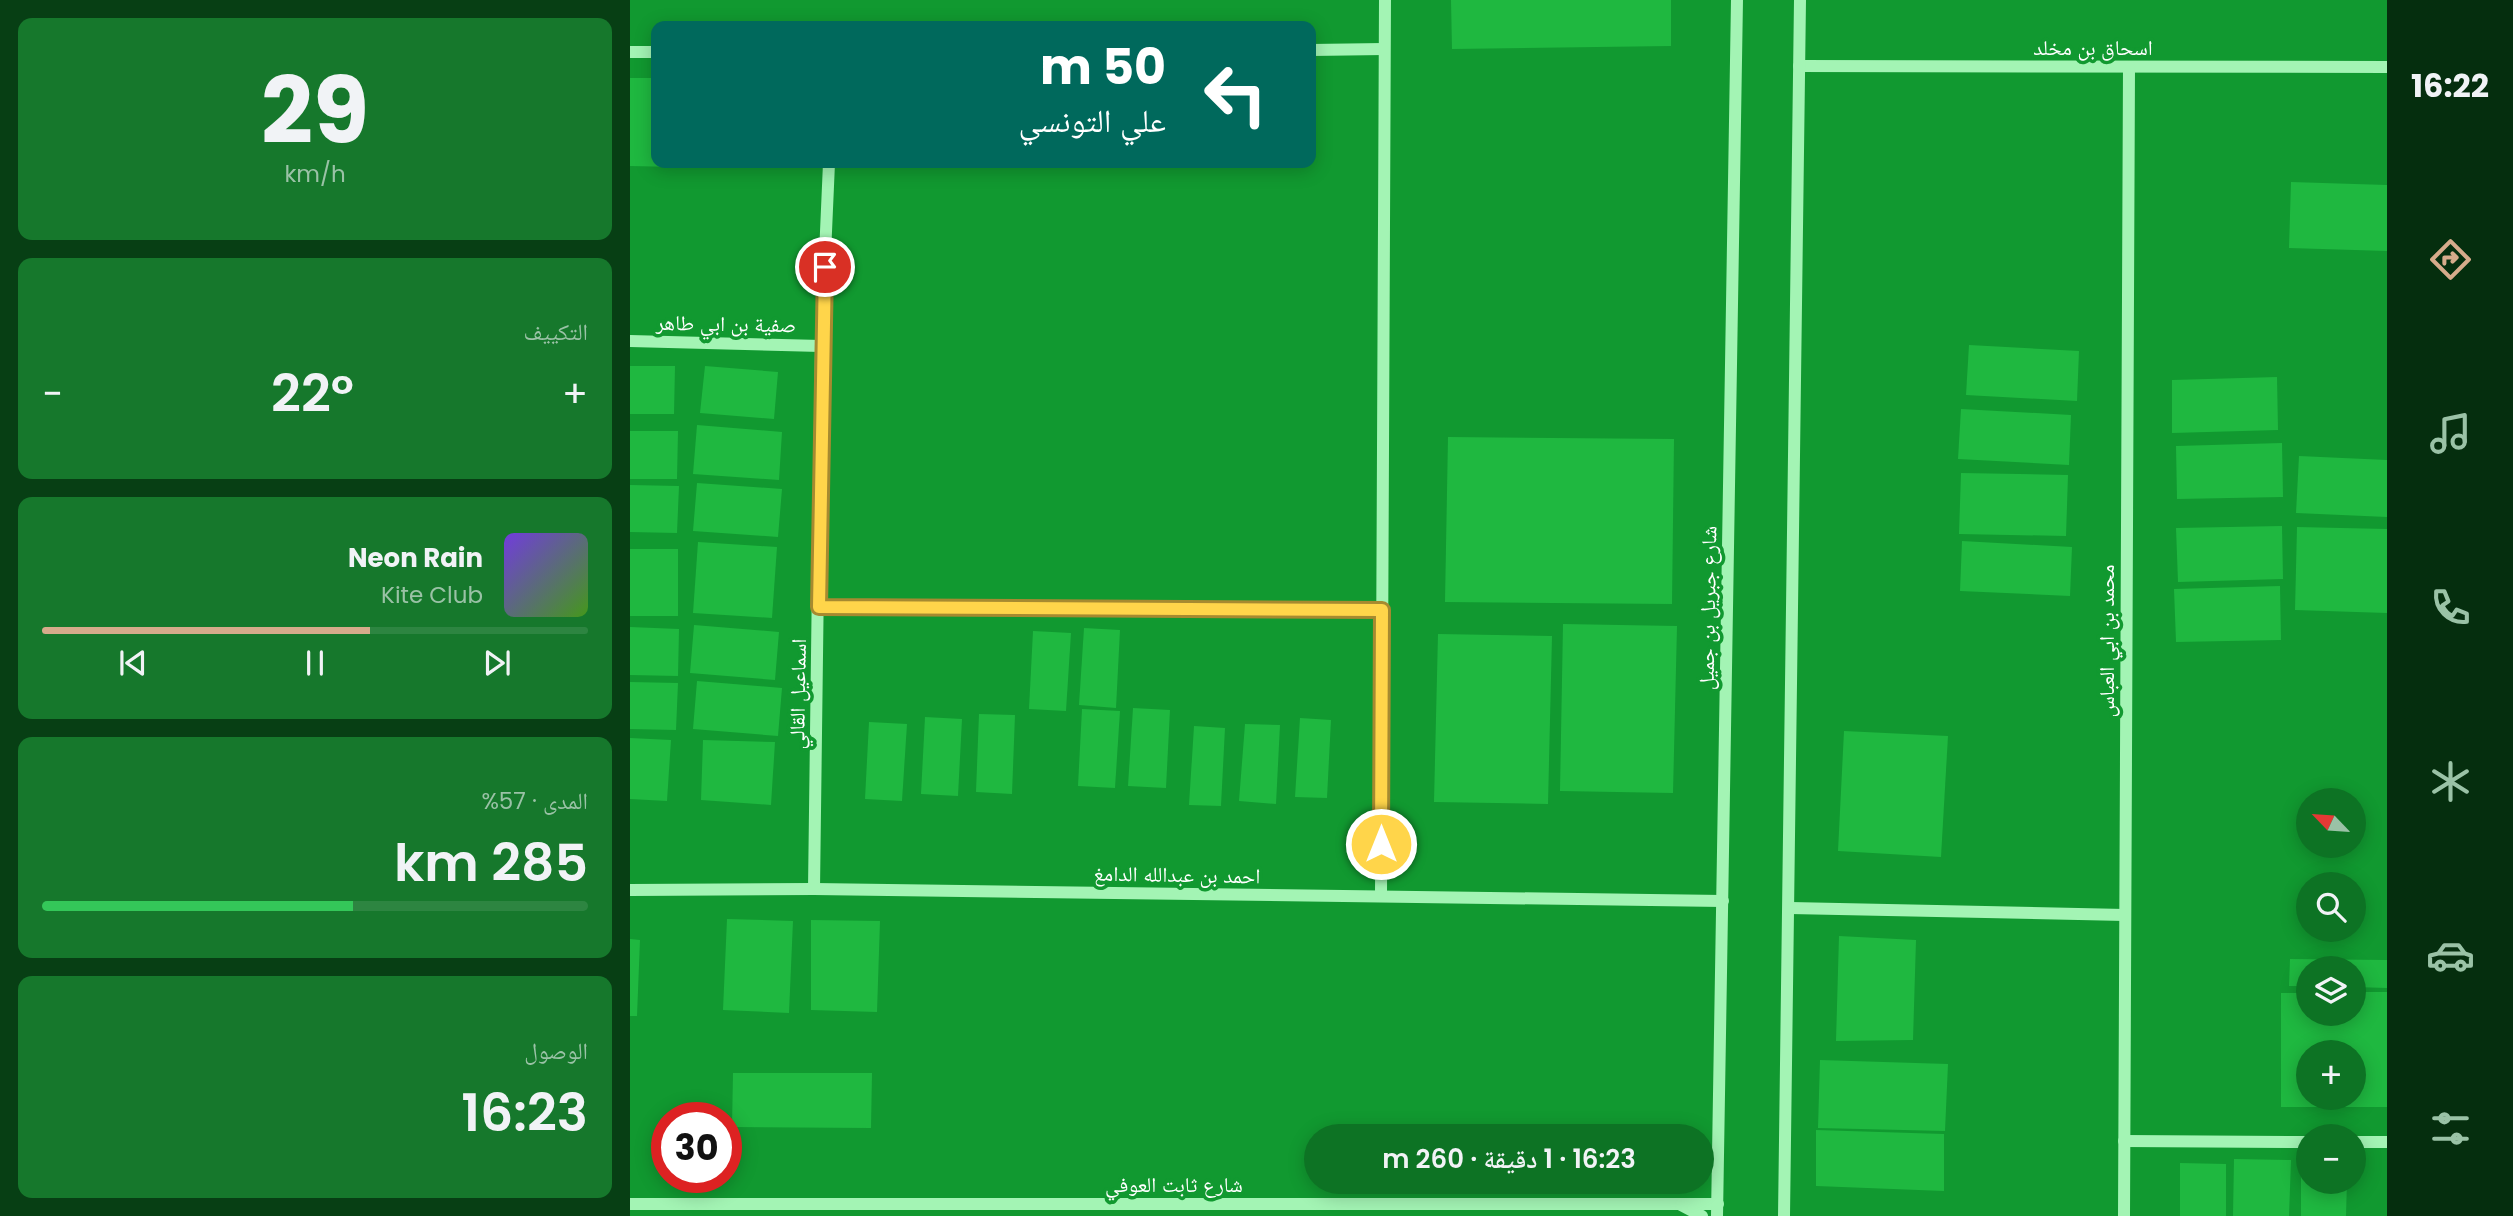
<!DOCTYPE html>
<html lang="ar">
<head>
<meta charset="utf-8">
<style>
  body { margin:0; font-family:Poppins,"Noto Naskh Arabic",sans-serif; background:#16782c; color:#f1f3f6; direction:rtl; height:100vh; display:flex; flex-direction:column; font-size:26px; white-space:nowrap }
  * { box-sizing:border-box; margin:0 }
  p { font-size:23px; color:#9ac2a6 }
  .icon { flex:none; width:38px; height:38px; fill:none; stroke:currentColor; stroke-width:2; stroke-linecap:round; stroke-linejoin:round }
  .map { position:relative; flex:1; overflow:hidden; direction:ltr }
  .drawer { display:flex; flex-direction:column; gap:18px; padding:18px; background:#073f14; width:630px }
  .drawer>* { flex:none }
  .banner { position:absolute; left:21px; top:21px; width:665px; height:147px; border-radius:14px; box-shadow:0 4px 18px #0003; direction:rtl; background:#00695c; color:#fff; overflow:hidden }
  .needle { width:46px; rotate:295deg }
  .tools { position:absolute; left:1666px; top:788px; display:grid; gap:14px }
  .tools a { display:grid; place-items:center; width:70px; height:70px; border-radius:50%; background:#0d7324; box-shadow:0 4px 18px #0003; font-size:35px }
  .speed { position:absolute; left:21px; top:1102px; display:flex; gap:14px; font-size:35px; font-weight:700; text-align:center }
  .speed>* { display:grid; place-content:center; width:91px; height:91px; border-radius:50%; background:#0d7324; box-shadow:0 4px 18px #0003; line-height:1 }
  .speed .limit { border:10px solid #d22; background:#fff; color:#111 }
  .pin { position:absolute; display:grid; place-items:center; width:60px; height:60px; color:#fff; margin:-30px; border:4px solid #fff; border-radius:50%; box-shadow:0 2px 7px #0007 }
  .me { position:absolute; width:77px; margin:-38px; rotate:0deg; stroke-linejoin:round; filter:drop-shadow(0 0 5px #0008) }
  .turn { display:flex; align-items:center; gap:24px; height:147px; padding:0 35px; font-size:32px }
  .turn .icon { width:91px; height:91px; stroke-width:2.5 }
  .turn b { display:block; font-size:49px; line-height:60px }
  .big { font-size:52px; font-weight:600; line-height:1.1 }
  .drawer .card { flex:1; display:flex; flex-direction:column; justify-content:center; gap:10px; min-width:0; padding:0 24px; border-radius:14px; background:#16782c }
  .drawer .dial { align-items:center; gap:0 }
  .dial b { font-size:91px; line-height:1 }
  .song { display:flex; align-items:center; gap:21px }
  .cover { width:84px; height:84px; border-radius:10px; background:linear-gradient(135deg,hsl(260 70% 55%),hsl(100 70% 35%)) }
  .played { height:7px; border-radius:4px; background:linear-gradient(90deg,#d6ab8b 60%,#2d8541 60%) }
  .keys { display:flex; justify-content:space-around; direction:ltr }
  .heat { display:flex; justify-content:space-between; align-items:center; font-size:38px; direction:ltr }
  .charge { height:10px; border-radius:5px; background:linear-gradient(90deg,#34c759 57%,#2d8541 0) }
  .trip { position:absolute; left:674px; top:1124px; width:410px; height:70px; border-radius:35px; background:#0d7324; box-shadow:0 4px 18px #0003; font-weight:600; line-height:70px; text-align:center; direction:rtl }
  main { display:flex; flex:1; min-height:0 }
  .tabs { display:flex; flex-direction:column; width:126px; justify-content:space-around; align-items:center; background:#052e0e; color:#9ac2a6 }
  .tabs .icon { width:49px; height:49px }
  .tabs .current { color:#d6ab8b }
  .tabs b { font-size:32px; color:#f1f3f6 }
  .map>svg:first-child { display:block }
  .building { fill:#1fb840; fill-rule:evenodd }
  .lines { fill:none; stroke-linecap:round; stroke-linejoin:round }
  .minor { stroke:#a3f4b4; stroke-width:12 }
  .route-casing { stroke:#a68a30; stroke-width:18 }
  .route { stroke:#ffd54a; stroke-width:12 }
  .labels { text-anchor:middle; stroke-width:7; stroke-linejoin:round; paint-order:stroke }
  .street-label { font-size:21px; fill:#fff; stroke:#119930 }
</style>
</head>
<body>
<main>
<nav class="tabs">
<b>16:22</b>
<svg class="icon current" aria-label="directions" viewBox="0 0 24 24"><path d="M12 3l9 9-9 9-9-9zM9 14v-3h6M13 9l2 2-2 2"/></svg>
<svg class="icon" aria-label="music" viewBox="0 0 24 24"><path d="M9 18V5l10-2v13"/><circle cx="6" cy="18" r="3"/><circle cx="16" cy="16" r="3"/></svg>
<svg class="icon" aria-label="phone" viewBox="0 0 24 24"><path d="M5 4h4l2 5-3 2q2 4 5 5l2-3 5 2v4C11 20 4 13 5 4z"/></svg>
<svg class="icon" aria-label="climate" viewBox="0 0 24 24"><path d="M12 3v18M4 7l16 10M4 17L20 7"/></svg>
<svg class="icon" aria-label="car" viewBox="0 0 24 24"><path d="M5 17H2v-5l4-1 3-4h7l3 4 3 1v5h-3M9 17h6M6 11h13"/><circle cx="7" cy="17" r="2"/><circle cx="17" cy="17" r="2"/></svg>
<svg class="icon" aria-label="filters" viewBox="0 0 24 24"><path d="M4 7h16M4 17h16"/><circle cx="9" cy="7" r="2"/><circle cx="15" cy="17" r="2"/></svg>
</nav>
<div class="map">
<svg width="1757" height="1216" viewBox="0 0 1757 1216">
  <rect width="100%" height="100%" fill="#119930"/>
  <g class="building">
    <path d="M821,0H1041V46L822,49Z"/>
    <path d="M0,78H26V163H45V167L0,166Z"/>
    <path d="M1661,182L1757,185V251L1659,248Z"/>
    <path d="M1339,345L1449,351L1447,401L1336,395Z"/>
    <path d="M0,366H45L44,414H0Z"/>
    <path d="M75,366L148,372L144,419L70,413Z"/>
    <path d="M1647,377L1648,430L1542,433V380Z"/>
    <path d="M1331,409L1441,415L1439,465L1328,459Z"/>
    <path d="M67,425L152,432L149,480L63,474Z"/>
    <path d="M0,431H48L47,479H0Z"/>
    <path d="M818,437L1044,439L1042,604L815,602Z"/>
    <path d="M1652,443L1653,497L1547,499L1546,446Z"/>
    <path d="M1669,456L1757,460V517L1666,513Z"/>
    <path d="M1331,473L1438,475L1436,536L1329,534Z"/>
    <path d="M67,483L152,489L148,537L63,531Z"/>
    <path d="M0,485L49,486L47,533L0,532Z"/>
    <path d="M1652,526L1653,579L1548,582L1546,528Z"/>
    <path d="M1667,527L1757,529V613L1665,610Z"/>
    <path d="M1332,541L1442,547L1440,596L1330,591Z"/>
    <path d="M68,542L147,547L142,618L63,613Z"/>
    <rect x="0" y="549" width="48" height="67"/>
    <path d="M1650,586L1651,640L1546,642L1544,589Z"/>
    <path d="M933,624L1047,626L1043,793L930,791Z"/>
    <path d="M64,625L149,632L145,680L60,673Z"/>
    <path d="M0,627L49,629L48,676L0,675Z"/>
    <path d="M454,628L490,630L486,708L449,705Z"/>
    <path d="M403,631L441,633L436,711L399,709Z"/>
    <path d="M808,634L922,636L918,804L804,802Z"/>
    <path d="M67,681L152,688L148,736L63,729Z"/>
    <path d="M0,682L48,683L46,730L0,729Z"/>
    <path d="M503,708L540,710L536,788L498,786Z"/>
    <path d="M452,709L490,711L485,788L448,786Z"/>
    <path d="M349,714L385,715L382,794L346,792Z"/>
    <path d="M295,717L332,719L328,796L291,794Z"/>
    <path d="M670,718L701,720L697,798L665,797Z"/>
    <path d="M239,722L277,724L272,801L235,799Z"/>
    <path d="M615,724L650,725L646,804L609,801Z"/>
    <path d="M564,726L595,728L591,806L559,805Z"/>
    <path d="M1214,731L1318,736L1311,857L1208,851Z"/>
    <path d="M0,738L41,740L37,801L0,799Z"/>
    <path d="M73,740L145,742L141,805L71,800Z"/>
    <path d="M97,919L163,921L159,1013L93,1010Z"/>
    <path d="M181,920L250,921L247,1012L181,1010Z"/>
    <path d="M1209,936L1286,940L1283,1040L1206,1041Z"/>
    <path d="M0,939L10,940L7,1016H0Z"/>
    <path d="M1660,959L1757,960V988L1724,987V968H1678V986H1659Z"/>
    <path d="M1724,992H1757V1107H1651V993H1678V1013H1724ZM1678,1052H1724V1097H1678Z"/>
    <path d="M1190,1060L1318,1064L1315,1131L1188,1128Z"/>
    <path d="M103,1073H242L241,1128L102,1127Z"/>
    <path d="M1186,1130L1314,1134V1191L1186,1186Z"/>
    <path d="M1604,1159L1661,1160L1659,1216H1603Z"/>
    <path d="M1550,1163L1596,1164V1216H1550Z"/>
    <path d="M1671,1166H1678V1181H1717L1716,1216H1671Z"/>
  </g>
  <g class="lines">
    <g class="minor">
      <path d="M681,50L754,49"/>
      <path d="M0,52H26"/>
      <path d="M1169,66L1757,67"/>
      <path d="M0,341L191,346"/>
      <path d="M189,606L753,610"/>
      <path d="M184,889L191,346L199,163"/>
      <path d="M0,890L184,889L1093,901"/>
      <path d="M751,896L755,0"/>
      <path d="M1160,908L1495,915"/>
      <path d="M1494,1141L1678,1142"/>
      <path d="M1724,1142H1757"/>
      <path d="M0,1204H1088"/>
      <path d="M1051,1205L1072,1216"/>
      <path d="M1087,1216L1107,0"/>
      <path d="M1154,1216L1170,0"/>
      <path d="M1494,1216L1499,67"/>
    </g>
  </g>
  <g class="lines">
    <defs>
      <path id="route" d="M195,267L189,607L752,610L751,844"/>
    </defs>
    <use href="#route" class="route-casing"/>
    <use href="#route" class="route"/>
  </g>
  <g class="labels">
    <g class="street-label">
      <text x="1463" y="55">اسحاق بن مخلد</text>
      <text transform="translate(96 324) rotate(1)" y="7">صفية بن ابي طاهر</text>
      <text transform="translate(1078 608) rotate(-89)" y="7">شارع جبريل بن جميل</text>
      <text transform="translate(1477 641) rotate(-90)" y="7">محمد بن ابي العباس</text>
      <text transform="translate(168 694) rotate(-89)" y="7">اسماعيل القالي</text>
      <text transform="translate(547 875) rotate(1)" y="7">احمد بن عبدالله الدامغ</text>
      <text x="544" y="1192">شارع ثابت العوفي</text>
    </g>
  </g>
</svg>
<div class="tools">
<a><svg class="needle" viewBox="-14 -14 28 28"><path d="M0-13l5 13h-10z" fill="#e53935"/><path d="M0 13l5-13h-10z" fill="#9ac2a6"/></svg></a>
<a><svg class="icon" aria-label="search" viewBox="0 0 24 24"><circle cx="10" cy="10" r="6"/><path d="M15 15l6 6"/></svg></a>
<a><svg class="icon" aria-label="layers" viewBox="0 0 24 24"><path d="M12 4l9 5-9 5-9-5zM3 14l9 5 9-5"/></svg></a>
<a>+</a>
<a>−</a>
</div>
<div class="speed"><div class="limit">30</div></div>
<div class="pin" style="left:195px;top:267px;background:#d93025"><svg class="icon" aria-label="arrive" viewBox="0 0 24 24"><path d="M6 21V4h12l-3 4 3 4H6"/></svg></div>
<svg class="me" style="left:751px;top:844px" viewBox="-20 -20 40 40"><circle r="17" fill="#ffd54a" stroke="#fff" stroke-width="3"/><path d="M0-11L8 9 0 5-8 9z" fill="#fff"/></svg>
<div class="trip">16:23 · 1 دقيقة · 260 m</div>
<div class="banner">
<div class="turn"><svg class="icon" aria-label="left" viewBox="0 0 24 24"><path d="M17 20v-9H6M10 6l-5 5 5 5"/></svg><div><b>50 m</b>علي التونسي</div></div>
</div>
</div>
<section class="drawer">
<div class="card dial"><b>29</b><p>km/h</p></div>
<div class="card"><p>التكييف</p>
<div class="heat"><a>−</a><b class="big">22°</b><a>+</a></div>
</div>
<div class="card">
<div class="song"><i class="cover"></i><div><b>Neon Rain</b><p>Kite Club</p></div></div>
<div class="played"></div>
<div class="keys"><svg class="icon" aria-label="previous" viewBox="0 0 24 24"><path d="M18 5L8 12l10 7zM5 5v14"/></svg><svg class="icon" aria-label="pause" viewBox="0 0 24 24"><path d="M8 5v14M16 5v14"/></svg><svg class="icon" aria-label="next" viewBox="0 0 24 24"><path d="M6 5l10 7-10 7zM19 5v14"/></svg></div>
</div>
<div class="card"><p>المدى · 57%</p><b class="big">285 km</b><div class="charge"></div></div>
<div class="card"><p>الوصول</p><b class="big">16:23</b></div>
</section>
</main>
</body>
</html>
